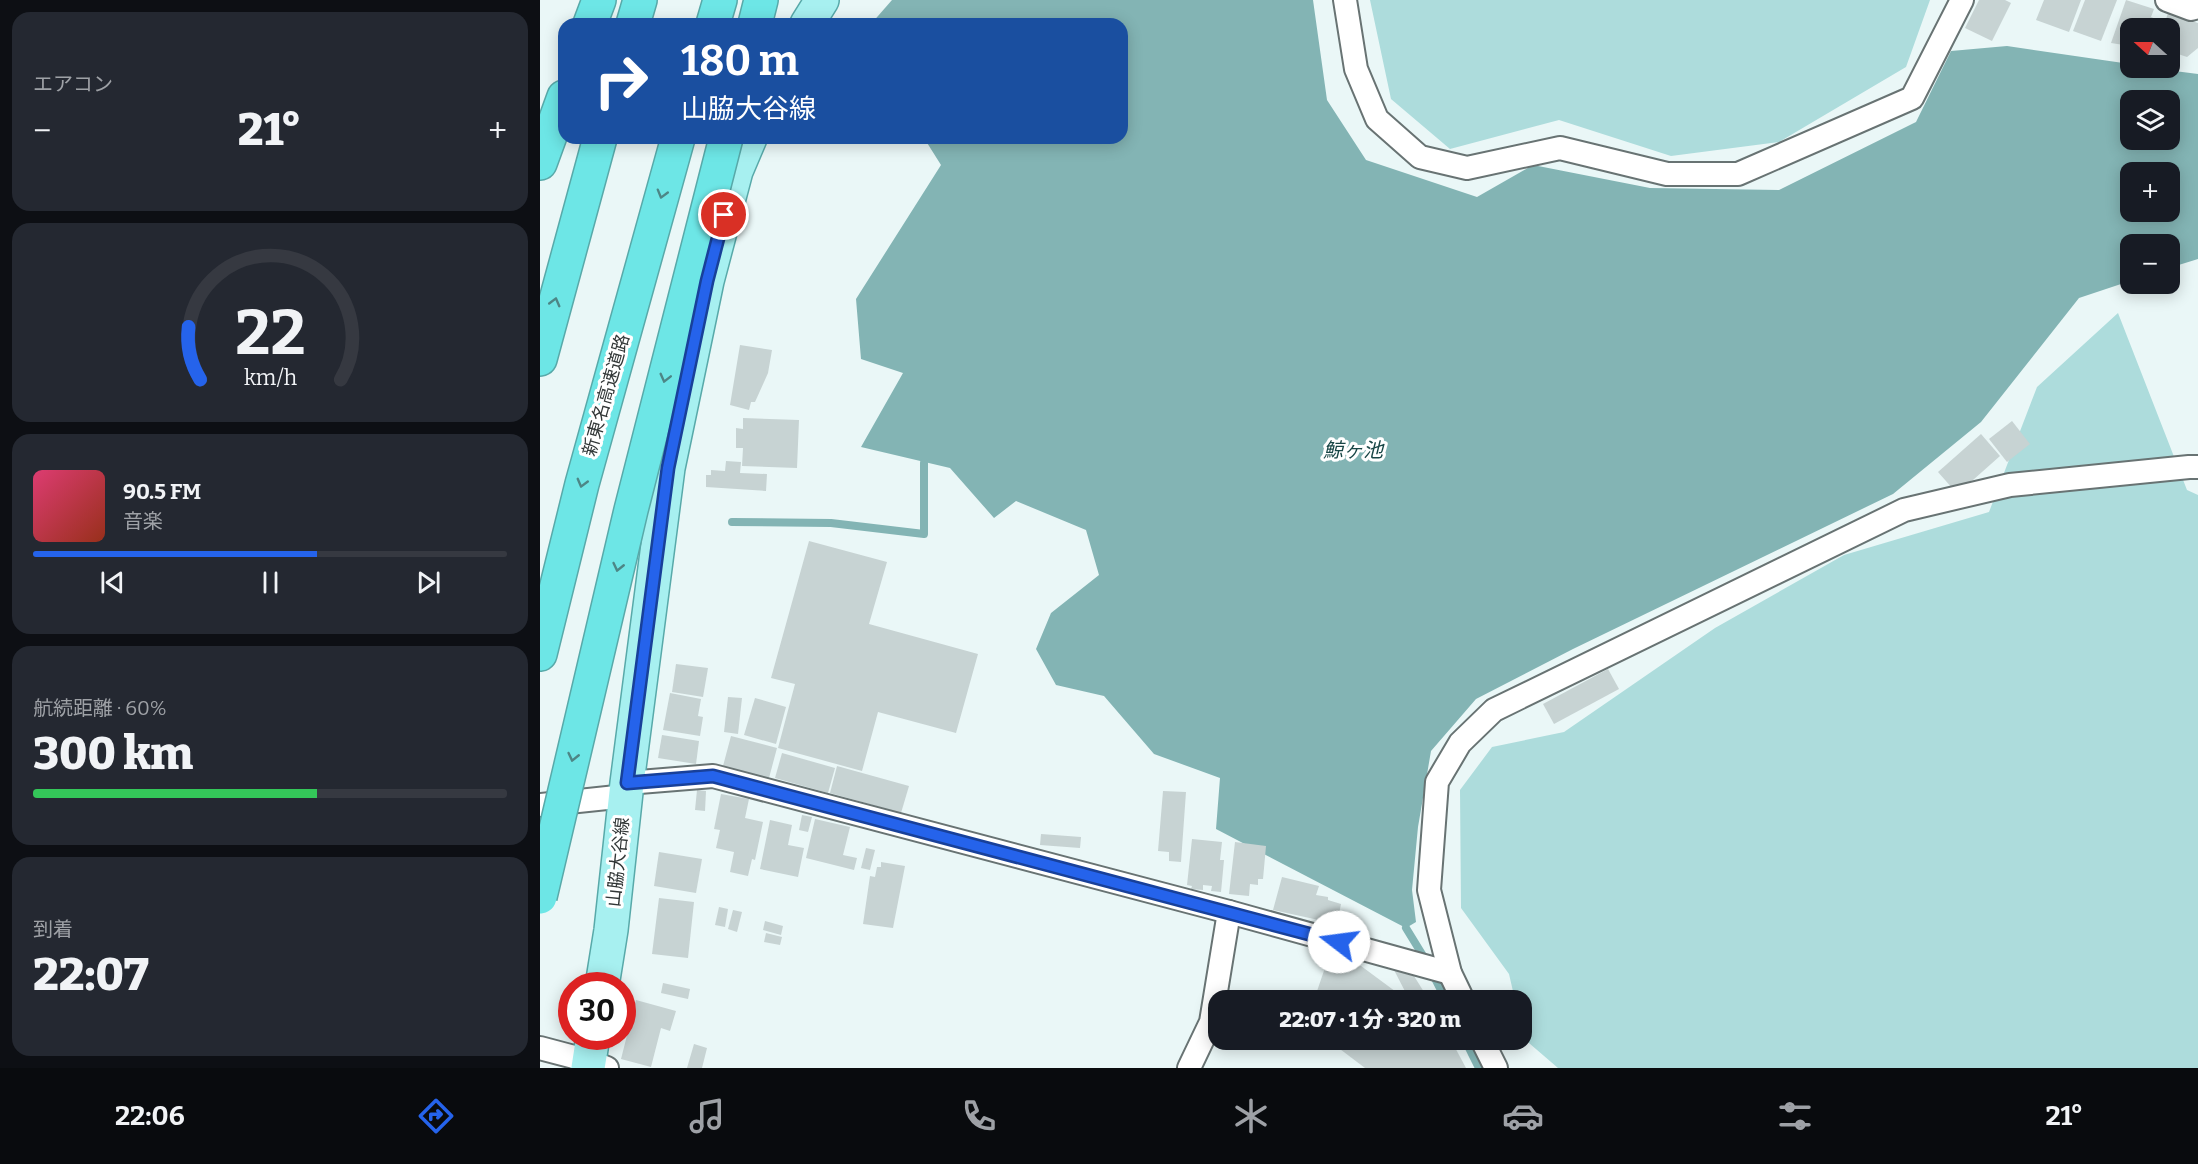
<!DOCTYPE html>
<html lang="ja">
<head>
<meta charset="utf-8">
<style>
  body { margin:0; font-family:Bitter,"Noto Sans JP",serif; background:#242831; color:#f1f3f6; height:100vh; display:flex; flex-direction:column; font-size:22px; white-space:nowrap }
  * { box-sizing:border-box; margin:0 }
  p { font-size:20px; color:#9ea1a6 }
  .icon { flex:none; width:33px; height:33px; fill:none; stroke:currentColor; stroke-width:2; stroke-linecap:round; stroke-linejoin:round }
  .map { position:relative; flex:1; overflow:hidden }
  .details { display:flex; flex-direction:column; gap:12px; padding:12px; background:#0d0f14; width:540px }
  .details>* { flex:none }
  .top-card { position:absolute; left:18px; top:18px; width:570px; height:126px; border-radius:18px; box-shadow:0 3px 15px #0003; background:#1a4fa0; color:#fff; overflow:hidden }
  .needle { width:39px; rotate:291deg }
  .tools { position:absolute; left:1580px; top:18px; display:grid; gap:12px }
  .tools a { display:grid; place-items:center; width:60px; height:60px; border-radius:12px; background:#171b24; box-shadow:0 3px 15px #0003; font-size:30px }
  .speed { position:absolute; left:18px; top:972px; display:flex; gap:12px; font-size:30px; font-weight:700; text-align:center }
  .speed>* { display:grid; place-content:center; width:78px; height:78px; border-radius:50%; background:#171b24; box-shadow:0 3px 15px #0003; line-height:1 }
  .speed .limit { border:9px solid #d22; background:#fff; color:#111 }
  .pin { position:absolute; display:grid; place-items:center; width:51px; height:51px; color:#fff; margin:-26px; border:3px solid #fff; border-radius:50%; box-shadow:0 2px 6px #0007 }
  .me { position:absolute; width:66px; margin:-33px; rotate:285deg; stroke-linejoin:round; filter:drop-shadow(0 0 4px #0008) }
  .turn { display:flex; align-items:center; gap:21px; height:126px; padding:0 24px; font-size:27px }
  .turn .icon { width:78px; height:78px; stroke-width:2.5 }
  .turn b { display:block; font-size:42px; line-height:51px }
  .big { font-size:45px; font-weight:800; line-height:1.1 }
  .details .card { flex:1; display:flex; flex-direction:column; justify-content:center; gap:9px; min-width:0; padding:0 21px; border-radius:18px; background:#242831 }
  .details .dial { align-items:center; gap:0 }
  .dial svg { height:156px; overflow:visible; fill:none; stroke:#363941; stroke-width:7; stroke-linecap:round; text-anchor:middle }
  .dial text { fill:#f1f3f6; stroke:none }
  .song { display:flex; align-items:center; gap:18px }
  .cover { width:72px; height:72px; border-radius:9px; background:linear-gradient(135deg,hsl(340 70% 55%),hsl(10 70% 35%)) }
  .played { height:6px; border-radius:3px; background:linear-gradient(90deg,#2563eb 60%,#363941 60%) }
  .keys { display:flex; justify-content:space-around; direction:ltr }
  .heat { display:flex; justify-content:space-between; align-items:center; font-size:33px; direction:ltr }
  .charge { height:9px; border-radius:4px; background:linear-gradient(90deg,#34c759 60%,#363941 0) }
  .trip { position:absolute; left:668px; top:990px; width:324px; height:60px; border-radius:18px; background:#171b24; box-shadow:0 3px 15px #0003; font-weight:800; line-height:60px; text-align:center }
  .menu { display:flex; height:96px; justify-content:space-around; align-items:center; background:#090b0e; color:#9ea1a6 }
  .menu .icon { width:42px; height:42px }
  .menu .selected { color:#2563eb }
  .menu b { font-size:27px; color:#f1f3f6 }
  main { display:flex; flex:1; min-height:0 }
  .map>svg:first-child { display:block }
  .green { fill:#addcdc }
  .water { fill:#83b4b4; fill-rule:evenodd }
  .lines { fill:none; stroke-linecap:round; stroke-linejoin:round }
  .stream { stroke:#83b4b4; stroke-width:8 }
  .building { fill:#c7d3d3 }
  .minor-casing { stroke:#687373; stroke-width:26 }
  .primary-casing { stroke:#58a9a9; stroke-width:36 }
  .motorway-casing { stroke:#58a9a9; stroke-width:36 }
  .minor { stroke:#fff; stroke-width:22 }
  .primary { stroke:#a7f0f0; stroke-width:33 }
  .motorway { stroke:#6de6e6; stroke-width:33 }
  .motorway-bridge-casing { stroke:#58a9a9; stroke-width:36; stroke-linecap:butt }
  .motorway-bridge { stroke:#6de6e6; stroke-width:33 }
  .oneway { stroke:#4d8686 }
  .route-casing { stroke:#184099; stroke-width:15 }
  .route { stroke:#2563eb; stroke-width:10 }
  .labels { text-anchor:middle; stroke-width:6; stroke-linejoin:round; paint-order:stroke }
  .street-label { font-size:18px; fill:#323737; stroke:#fff }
  .water-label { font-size:20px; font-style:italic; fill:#184646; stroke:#fff }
</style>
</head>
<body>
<main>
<section class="details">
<div class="card"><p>エアコン</p>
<div class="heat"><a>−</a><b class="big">21°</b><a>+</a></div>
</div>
<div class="card dial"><svg viewBox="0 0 100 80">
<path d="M14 69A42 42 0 1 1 86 69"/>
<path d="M14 69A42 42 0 0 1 8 42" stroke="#2563eb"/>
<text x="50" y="56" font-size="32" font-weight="700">22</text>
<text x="50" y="72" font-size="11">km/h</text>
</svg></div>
<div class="card">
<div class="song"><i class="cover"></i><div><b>90.5 FM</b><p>音楽</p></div></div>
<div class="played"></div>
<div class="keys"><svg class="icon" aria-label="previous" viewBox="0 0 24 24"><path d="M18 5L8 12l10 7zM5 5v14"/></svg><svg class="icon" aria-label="pause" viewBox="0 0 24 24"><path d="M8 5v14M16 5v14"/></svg><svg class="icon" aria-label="next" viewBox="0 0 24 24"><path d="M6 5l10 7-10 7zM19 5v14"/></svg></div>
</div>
<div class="card"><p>航続距離 · 60%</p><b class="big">300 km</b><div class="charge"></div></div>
<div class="card"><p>到着</p><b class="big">22:07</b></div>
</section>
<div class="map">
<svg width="1658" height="1068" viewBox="0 0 1658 1068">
  <rect width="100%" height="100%" fill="#eaf7f7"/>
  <g class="green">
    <path d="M830,0H1390L1366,67L1239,142L1131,156L1019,120L910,149L851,99Z"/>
    <path d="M1578,313L1647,490L1658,495V1068H1018L982,1037L981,1000H975L969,974L921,908L920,790L952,747L1024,732L1175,628L1304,555L1449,512L1497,387Z"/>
  </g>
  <path class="water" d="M352,0H773L787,100L826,160L937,197L993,165L1110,188L1239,190L1376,122L1411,51L1467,46L1590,64V68H1611L1658,74V259L1629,268V244H1590V281L1539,298L1441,422L1353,494L1033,649L936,699L891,751L878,827L872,890L876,922L866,928L676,829L680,778L614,754L564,696L516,685L496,649L511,613L559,575L546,530L476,501L454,518L410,468L321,447L363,373L321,359L316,299L401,165L384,138H582V24H331ZM1590,100H1629V140H1590ZM1590,172H1629V212H1590Z"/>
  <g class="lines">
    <g class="stream">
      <path d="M192,522L291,523L384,534V463"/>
      <path d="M866,928L885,959L906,1000"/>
      <path d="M925,1040L939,1068"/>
    </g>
  </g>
  <g class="building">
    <path d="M1439,0H1465L1471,3L1452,41L1425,28Z"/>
    <path d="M1504,0H1541L1529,32L1496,20Z"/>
    <path d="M1545,0H1577L1561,41L1533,31Z"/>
    <path d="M1586,0L1614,9L1611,17L1616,19L1612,28H1590V46L1571,43Z"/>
    <path d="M1628,13L1658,23V48L1647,57L1629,51V28H1623Z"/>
    <path d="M200,345L232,350L228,373L215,402H211L209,410L190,405Z"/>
    <path d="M203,418L259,420L257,468L202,466L203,448H196V428L203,429Z"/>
    <path d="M1472,421L1490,444L1467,462L1449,439Z"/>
    <path d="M1441,434L1460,456L1433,480L1413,489L1398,472Z"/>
    <path d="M186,461L201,462L200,473L227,474L226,491L166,487V475H171V470L185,471Z"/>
    <path d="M269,541L347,562L329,624L438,654L416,733L338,712L322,771L238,748L255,684L231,678Z"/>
    <path d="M136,664L168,668L163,697L132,692Z"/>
    <path d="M1068,669L1079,689L1014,724L1003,704Z"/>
    <path d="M130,693L161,699L158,716L163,717L160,736L123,730Z"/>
    <path d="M188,697L202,698L198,734L184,732Z"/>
    <path d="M215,698L246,707L236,744L204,735Z"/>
    <path d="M122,735L159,741L156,764L118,758Z"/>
    <path d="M191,736L237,748L229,778L183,766Z"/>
    <path d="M242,753L295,768L288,793L235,778Z"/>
    <path d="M297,766L369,786L361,813L290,793Z"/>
    <path d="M157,790L166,791L165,811L155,810Z"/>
    <path d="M623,791L646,792L641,862L629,861V852L618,851Z"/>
    <path d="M181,794L209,799L205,818L223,822L215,860L212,859L208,876L190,872L194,852L176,848L180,830L174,829Z"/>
    <path d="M262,815L272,817L268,832L259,830Z"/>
    <path d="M275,819L310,827L303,855L317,858L314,870L266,858Z"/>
    <path d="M230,820L252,825L248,845L264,848L258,877L220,869Z"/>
    <path d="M501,834L541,837L540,848L500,845Z"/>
    <path d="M652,839L682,842L680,860H684L681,892L671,891L672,886L663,885V890L651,889L652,886L647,885Z"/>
    <path d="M695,842L726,846L723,879H718V885L710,884L709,896L689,894Z"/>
    <path d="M326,848L335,850L330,870L321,868Z"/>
    <path d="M119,852L162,859L156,893L114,886Z"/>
    <path d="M341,862L365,866L353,928L323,924L330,876L335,877L337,867H341Z"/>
    <path d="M742,877L779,886L776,895L788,897V900L801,904L797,924L733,910Z"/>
    <path d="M119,898L154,902L148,958L112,954Z"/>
    <path d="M179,907L188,909L185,927L175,925Z"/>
    <path d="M193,910L202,912L197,932L188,929Z"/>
    <path d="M225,921L243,926L241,935L223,930Z"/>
    <path d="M226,933L242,937L240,945L224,942Z"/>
    <path d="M790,953L812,970L817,963L867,1000H774Z"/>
    <path d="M854,970L874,976L889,1000H868L869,999Z"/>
    <path d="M123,983L150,989L148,999L121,993Z"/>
    <path d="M96,1000L136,1011L130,1031L121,1028L111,1067L81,1059Z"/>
    <path d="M788,1040H911L926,1068H825Z"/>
    <path d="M154,1044L167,1048L162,1068H147Z"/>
  </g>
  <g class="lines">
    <defs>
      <g id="minor">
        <path d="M805,0L816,69L837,119L880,157L927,168L1020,148L1127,174H1198L1372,98L1422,0"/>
        <path d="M1627,0L1651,9L1658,7"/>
        <path d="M87,783L173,776L689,912L910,973"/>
        <path d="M0,805L86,796"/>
        <path d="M923,1000L910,973L889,890L897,782L920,743L954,710L1364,510L1470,485L1649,467H1658"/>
        <path d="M942,1040L956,1068"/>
        <path d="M0,1048L49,1061L67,1068"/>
        <path d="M649,1068L671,1022L689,912"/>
      </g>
      <g id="primary">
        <path d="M267,24L282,0"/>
        <path d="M62,986L71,930L87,783L128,468L167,281L196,171L210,138"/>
        <path d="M48,1068L53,1036"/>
      </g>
      <g id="motorway">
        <path d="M50,24L59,0"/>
        <path d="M93,24L100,0"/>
        <path d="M173,24L180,0"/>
        <path d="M215,24L221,0"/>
        <path d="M0,163L24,97"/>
        <path d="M0,359L60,138"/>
        <path d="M0,654L42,484L138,138"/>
      </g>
    </defs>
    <use href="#minor" class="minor-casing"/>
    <use href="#primary" class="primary-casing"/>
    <use href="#motorway" class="motorway-casing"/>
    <use href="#minor" class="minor"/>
    <use href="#primary" class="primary"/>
    <use href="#motorway" class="motorway"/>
    <defs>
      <path id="motorway-bridge" d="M0,897L91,510L186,138"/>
    </defs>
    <use href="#motorway-bridge" class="motorway-bridge-casing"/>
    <use href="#motorway-bridge" class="motorway-bridge"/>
  </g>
  <defs><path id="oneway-chevron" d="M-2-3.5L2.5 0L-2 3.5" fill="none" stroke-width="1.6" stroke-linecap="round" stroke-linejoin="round" transform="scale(1.5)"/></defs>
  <g class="oneway">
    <use href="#oneway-chevron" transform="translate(122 194) rotate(106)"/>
    <use href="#oneway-chevron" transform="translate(15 302) rotate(-75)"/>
    <use href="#oneway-chevron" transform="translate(125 378) rotate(104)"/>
    <use href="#oneway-chevron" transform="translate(42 483) rotate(105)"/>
    <use href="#oneway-chevron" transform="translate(78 567) rotate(103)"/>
    <use href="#oneway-chevron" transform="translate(33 757) rotate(103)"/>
  </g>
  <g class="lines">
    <defs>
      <path id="route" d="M184,215L167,281L128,468L87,783L173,776L799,942"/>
    </defs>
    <use href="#route" class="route-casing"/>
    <use href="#route" class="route"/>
  </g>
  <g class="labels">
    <g class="street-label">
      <text transform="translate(66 395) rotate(-74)" y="6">新東名高速道路</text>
      <text transform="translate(78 862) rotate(-84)" y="6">山脇大谷線</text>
    </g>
    <g class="water-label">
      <text x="813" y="457">鯨ヶ池</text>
    </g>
  </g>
</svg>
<div class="tools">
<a><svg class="needle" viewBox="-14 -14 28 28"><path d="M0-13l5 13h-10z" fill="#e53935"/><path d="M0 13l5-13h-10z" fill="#9ea1a6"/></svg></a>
<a><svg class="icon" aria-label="layers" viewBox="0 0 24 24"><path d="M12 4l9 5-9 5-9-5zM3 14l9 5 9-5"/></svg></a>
<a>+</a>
<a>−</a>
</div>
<div class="speed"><div class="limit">30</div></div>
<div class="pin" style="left:184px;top:215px;background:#d93025"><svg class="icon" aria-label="arrive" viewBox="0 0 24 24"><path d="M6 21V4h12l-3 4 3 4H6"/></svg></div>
<svg class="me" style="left:799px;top:942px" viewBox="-20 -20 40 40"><circle r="19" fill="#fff"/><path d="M0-13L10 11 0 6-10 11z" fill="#2563eb"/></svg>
<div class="trip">22:07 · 1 分 · 320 m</div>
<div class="top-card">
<div class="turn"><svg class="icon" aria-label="right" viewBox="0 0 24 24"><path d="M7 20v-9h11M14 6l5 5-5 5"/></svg><div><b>180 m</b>山脇大谷線</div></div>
</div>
</div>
</main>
<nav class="menu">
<b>22:06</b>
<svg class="icon selected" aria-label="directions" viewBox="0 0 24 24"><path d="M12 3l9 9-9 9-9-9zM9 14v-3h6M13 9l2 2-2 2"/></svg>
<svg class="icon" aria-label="music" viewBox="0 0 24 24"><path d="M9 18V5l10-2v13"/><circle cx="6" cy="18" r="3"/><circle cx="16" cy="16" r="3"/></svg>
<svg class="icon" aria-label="phone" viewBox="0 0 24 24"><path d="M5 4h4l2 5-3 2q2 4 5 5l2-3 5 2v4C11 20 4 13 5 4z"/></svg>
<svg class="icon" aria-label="climate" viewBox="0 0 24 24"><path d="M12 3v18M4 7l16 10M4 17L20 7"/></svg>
<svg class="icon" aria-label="car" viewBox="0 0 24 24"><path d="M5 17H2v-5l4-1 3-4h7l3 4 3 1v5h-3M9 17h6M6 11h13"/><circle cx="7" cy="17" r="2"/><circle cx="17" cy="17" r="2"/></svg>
<svg class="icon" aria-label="filters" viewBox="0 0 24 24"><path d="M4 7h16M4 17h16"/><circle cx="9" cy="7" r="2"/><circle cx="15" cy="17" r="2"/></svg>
<b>21°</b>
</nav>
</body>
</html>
